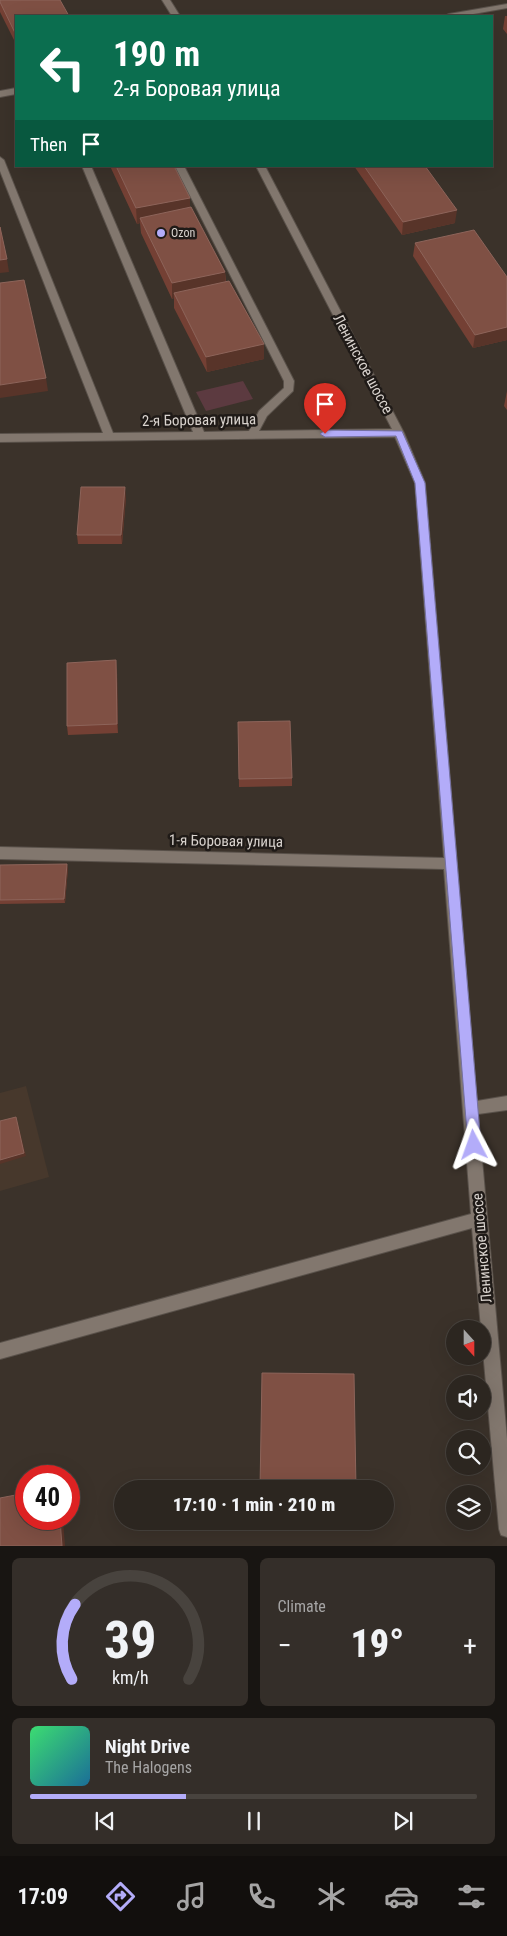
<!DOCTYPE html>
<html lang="en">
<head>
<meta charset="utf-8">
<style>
  body { margin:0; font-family:"Roboto Condensed",sans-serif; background:#342e29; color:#f1f3f6; height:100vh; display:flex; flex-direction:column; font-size:19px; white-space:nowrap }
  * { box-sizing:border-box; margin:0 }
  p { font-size:16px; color:#a6a5a5 }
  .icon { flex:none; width:28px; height:28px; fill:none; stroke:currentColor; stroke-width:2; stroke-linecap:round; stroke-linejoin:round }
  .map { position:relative; height:1546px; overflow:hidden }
  .drawer { display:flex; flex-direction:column; gap:12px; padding:12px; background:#181512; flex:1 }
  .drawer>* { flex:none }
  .top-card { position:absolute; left:15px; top:15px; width:478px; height:152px; border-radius:0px; box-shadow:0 5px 20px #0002,0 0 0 1px #48433e; background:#0b6e4f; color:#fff; overflow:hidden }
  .needle { width:32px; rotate:159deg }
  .fabs { position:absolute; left:446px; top:1320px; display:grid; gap:10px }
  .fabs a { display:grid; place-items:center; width:45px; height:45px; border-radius:50%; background:#2c2620; box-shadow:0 5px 20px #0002,0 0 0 1px #48433e; font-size:25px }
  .speed { position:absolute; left:15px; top:1465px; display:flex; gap:10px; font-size:25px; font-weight:700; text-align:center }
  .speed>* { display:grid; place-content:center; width:65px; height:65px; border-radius:50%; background:#2c2620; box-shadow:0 5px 20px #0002,0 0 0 1px #48433e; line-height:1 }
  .speed .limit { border:8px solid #d22; background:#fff; color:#111 }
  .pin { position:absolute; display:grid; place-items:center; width:42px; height:42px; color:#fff; margin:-51px -21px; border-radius:50% 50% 50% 0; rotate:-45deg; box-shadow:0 0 5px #0007 }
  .pin .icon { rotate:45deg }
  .me { position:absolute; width:55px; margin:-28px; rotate:356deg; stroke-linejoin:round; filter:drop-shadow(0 0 4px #0008) }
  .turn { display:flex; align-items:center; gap:18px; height:105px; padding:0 15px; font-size:22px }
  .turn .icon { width:65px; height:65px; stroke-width:2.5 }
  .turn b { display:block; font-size:35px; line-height:42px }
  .then { display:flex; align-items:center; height:48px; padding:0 15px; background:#0003; gap:10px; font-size:19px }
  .big { font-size:38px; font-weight:800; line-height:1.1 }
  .drawer .card { flex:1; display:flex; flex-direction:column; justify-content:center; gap:8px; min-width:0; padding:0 18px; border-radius:8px; background:#342e29 }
  .drawer .dial { align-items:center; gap:0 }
  .dial svg { height:130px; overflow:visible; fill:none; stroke:#48433e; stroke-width:7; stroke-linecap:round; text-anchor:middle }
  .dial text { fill:#f1f3f6; stroke:none }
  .song { display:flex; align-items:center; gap:15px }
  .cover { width:60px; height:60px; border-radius:8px; background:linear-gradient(135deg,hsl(140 70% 55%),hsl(200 70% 35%)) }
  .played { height:5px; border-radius:2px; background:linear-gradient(90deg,#b3acf9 35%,#48433e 35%) }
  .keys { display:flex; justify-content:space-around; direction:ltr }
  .heat { display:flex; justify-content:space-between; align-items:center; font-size:28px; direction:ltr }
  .drawer .tiles { flex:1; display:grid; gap:12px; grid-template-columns:1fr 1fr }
  .card:last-child { grid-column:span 2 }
  .trip { position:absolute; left:114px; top:1480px; width:280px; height:50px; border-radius:25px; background:#2c2620; box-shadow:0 5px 20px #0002,0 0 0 1px #48433e; font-weight:800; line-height:50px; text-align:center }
  .tabs { display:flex; height:80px; justify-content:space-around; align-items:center; background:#120f0d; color:#a6a5a5 }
  .tabs .icon { width:35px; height:35px }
  .tabs .active { color:#b3acf9 }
  .tabs b { font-size:22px; color:#f1f3f6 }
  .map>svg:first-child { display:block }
  .built { fill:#47382c }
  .green { fill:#5c3a40 }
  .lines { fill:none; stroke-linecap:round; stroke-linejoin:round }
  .minor-casing { stroke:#59514a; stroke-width:2 }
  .minor { fill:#82776e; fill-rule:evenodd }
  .wall { fill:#744034 }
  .shaded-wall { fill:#583429 }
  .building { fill:#7f5044; stroke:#8d645a }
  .route { fill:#b3acf9; stroke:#7470a2 }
  .poi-dot { fill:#b3acf9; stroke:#1f1a17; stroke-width:2 }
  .labels { text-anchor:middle; stroke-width:5; stroke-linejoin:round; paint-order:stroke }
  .far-poi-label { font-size:12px; fill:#d9d3ce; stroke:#1f1a17; text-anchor:start }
  .street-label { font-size:15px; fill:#d9d3ce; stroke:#1f1a17 }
</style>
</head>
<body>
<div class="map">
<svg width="507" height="1546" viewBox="0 0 507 1546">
  <rect width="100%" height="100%" fill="#3b322a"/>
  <path class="built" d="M26,1086L49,1177L0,1191V1093Z"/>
  <path class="green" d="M243,381L253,399L206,411L196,392Z"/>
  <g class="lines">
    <defs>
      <g id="minor">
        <path d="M162,0H170L180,16H172Z"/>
        <path d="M507,4V8L462,16H445L449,14Z"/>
        <path d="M16,88V94L0,97V91Z"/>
        <path d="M0,157L4,160L113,433L193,432L82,166H91L204,432L249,431L259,411L284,388V381L175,166H184L294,381L293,391L267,416L259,431L392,429L256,166H265L404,433L425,483L477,1101L507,1096V1110L478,1114L507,1439V1537L501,1535L499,1529L472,1228L0,1359V1343L471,1214L444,869L0,859V847L444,858L415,483L395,437L0,442V434L103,433L0,171Z"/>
      </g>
    </defs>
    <use href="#minor" class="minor-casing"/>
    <use href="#minor" class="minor"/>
  </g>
  <g class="wall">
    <path d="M0,0L16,16V44L0,12Z"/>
    <path d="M505,16H507V34L503,29Z"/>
    <path d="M110,166H174L190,207L225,272L226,281L264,359L207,372L174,308V298L172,299L141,233L140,223L137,224Z"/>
    <path d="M354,166H425L455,223L402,235Z"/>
    <path d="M415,243L507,277V340L473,348L413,256Z"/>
    <path d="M507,391V410L504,406Z"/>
    <path d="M126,497L122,544H78L77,535Z"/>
    <path d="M117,669L118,733L68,735L67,726Z"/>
    <path d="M238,722L292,778V786L239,787Z"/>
    <path d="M0,865L68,868L65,903L0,904Z"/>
  </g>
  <g class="shaded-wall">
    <path d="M190,198V213L140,218V223L137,224L136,208Z"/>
    <path d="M457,210L455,223L402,235L403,222Z"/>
    <path d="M7,259L9,272L0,273V260Z"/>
    <path d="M225,272L226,287L174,293V298L172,299V283Z"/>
    <path d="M507,327V340L473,348L475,335Z"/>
    <path d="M264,344V359L207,372L206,357Z"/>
    <path d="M46,378L48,391L0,398V385Z"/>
    <path d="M125,487L126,497L122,544L121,535Z"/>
    <path d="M116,660L117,669L118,733L117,724Z"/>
    <path d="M67,864L68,868L65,903L64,899Z"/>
    <path d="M17,1120L26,1156L0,1164V1160Z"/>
    <path d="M60,1519H63L65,1546H62Z"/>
  </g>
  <g class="building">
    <path d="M0,0H60L69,16H16V35L0,2Z"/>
    <path d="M116,166H174L190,198L136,208Z"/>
    <path d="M364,166H425L457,210L403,222Z"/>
    <path d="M191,207L225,272L172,283L140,218Z"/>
    <path d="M0,227L7,259L0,260Z"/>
    <path d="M474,230L507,277V327L475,335L415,243Z"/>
    <path d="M24,280L46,378L0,385V283Z"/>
    <path d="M229,281L264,344L206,357L174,293Z"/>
    <path d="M81,487H125L121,535H77Z"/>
    <path d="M116,660L117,724L67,726V663Z"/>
    <path d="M290,721L292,778L239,779L238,722Z"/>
    <path d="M67,864L64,899L0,900V865Z"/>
    <path d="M16,1117L24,1153L0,1160V1121Z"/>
    <path d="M262,1373L354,1374L356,1489H260Z"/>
    <path d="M26,1493V1519H60L62,1546H0V1498Z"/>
  </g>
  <path class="route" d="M325,430L402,431L425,483L481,1145L479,1149L474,1151L470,1149L468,1145L415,483L396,436L325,437L320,434Z"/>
  <circle class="poi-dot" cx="161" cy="233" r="5"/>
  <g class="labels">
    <g class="far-poi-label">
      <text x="171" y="237">Ozon</text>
    </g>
    <g class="street-label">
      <text transform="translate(363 364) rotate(62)" y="5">Ленинское шоссе</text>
      <text transform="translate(199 420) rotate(-1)" y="5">2-я Боровая улица</text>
      <text transform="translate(226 841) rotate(1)" y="5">1-я Боровая улица</text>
      <text transform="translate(482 1248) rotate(-95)" y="5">Ленинское шоссе</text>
    </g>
  </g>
</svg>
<div class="fabs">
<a><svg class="needle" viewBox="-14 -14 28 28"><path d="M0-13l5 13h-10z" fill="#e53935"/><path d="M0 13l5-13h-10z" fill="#a6a5a5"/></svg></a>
<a><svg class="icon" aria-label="sound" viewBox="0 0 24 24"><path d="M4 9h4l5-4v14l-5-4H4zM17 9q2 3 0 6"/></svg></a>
<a><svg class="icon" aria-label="search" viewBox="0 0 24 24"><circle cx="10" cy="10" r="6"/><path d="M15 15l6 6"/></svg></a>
<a><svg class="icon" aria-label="layers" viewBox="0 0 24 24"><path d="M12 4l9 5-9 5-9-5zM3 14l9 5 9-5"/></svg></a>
</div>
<div class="speed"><div class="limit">40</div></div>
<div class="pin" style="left:325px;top:434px;background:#d93025"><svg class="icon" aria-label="arrive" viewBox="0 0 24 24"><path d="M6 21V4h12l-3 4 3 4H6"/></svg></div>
<svg class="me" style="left:474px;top:1145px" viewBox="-20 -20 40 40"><path d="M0-17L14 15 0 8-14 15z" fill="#b3acf9" stroke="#fff" stroke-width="4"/></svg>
<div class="trip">17:10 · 1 min · 210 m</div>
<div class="top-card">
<div class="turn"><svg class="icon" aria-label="left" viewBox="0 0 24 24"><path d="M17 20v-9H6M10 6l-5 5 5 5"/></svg><div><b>190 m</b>2-я Боровая улица</div></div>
<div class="then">Then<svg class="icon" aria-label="arrive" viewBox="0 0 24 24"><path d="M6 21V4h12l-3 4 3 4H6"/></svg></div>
</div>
</div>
<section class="drawer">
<div class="tiles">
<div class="card dial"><svg viewBox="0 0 100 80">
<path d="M14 69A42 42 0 1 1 86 69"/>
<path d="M14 69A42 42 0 0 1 16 23" stroke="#b3acf9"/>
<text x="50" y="56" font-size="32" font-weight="700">39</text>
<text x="50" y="72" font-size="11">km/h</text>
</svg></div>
<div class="card"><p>Climate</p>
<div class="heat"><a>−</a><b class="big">19°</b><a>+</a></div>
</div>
<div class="card">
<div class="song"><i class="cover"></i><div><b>Night Drive</b><p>The Halogens</p></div></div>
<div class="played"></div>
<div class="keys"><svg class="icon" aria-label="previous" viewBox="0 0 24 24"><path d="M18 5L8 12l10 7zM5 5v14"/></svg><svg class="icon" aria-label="pause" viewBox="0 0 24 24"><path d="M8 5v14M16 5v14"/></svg><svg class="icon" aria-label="next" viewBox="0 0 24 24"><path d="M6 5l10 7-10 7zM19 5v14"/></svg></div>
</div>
</div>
</section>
<nav class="tabs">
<b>17:09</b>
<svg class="icon active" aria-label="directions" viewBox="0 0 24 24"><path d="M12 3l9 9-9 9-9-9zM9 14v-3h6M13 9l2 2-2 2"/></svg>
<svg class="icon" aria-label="music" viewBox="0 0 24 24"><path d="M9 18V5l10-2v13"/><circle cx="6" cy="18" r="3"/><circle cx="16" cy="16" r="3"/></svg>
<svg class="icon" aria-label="phone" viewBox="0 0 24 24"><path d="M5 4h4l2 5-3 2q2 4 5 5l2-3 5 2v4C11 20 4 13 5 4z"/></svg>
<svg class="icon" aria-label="climate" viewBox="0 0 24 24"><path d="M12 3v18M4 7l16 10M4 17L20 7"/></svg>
<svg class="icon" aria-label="car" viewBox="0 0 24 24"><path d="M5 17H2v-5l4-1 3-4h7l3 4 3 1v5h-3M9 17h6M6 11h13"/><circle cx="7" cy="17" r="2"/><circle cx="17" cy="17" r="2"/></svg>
<svg class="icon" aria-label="filters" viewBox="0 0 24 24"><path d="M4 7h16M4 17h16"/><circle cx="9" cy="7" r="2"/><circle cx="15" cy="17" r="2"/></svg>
</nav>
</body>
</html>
